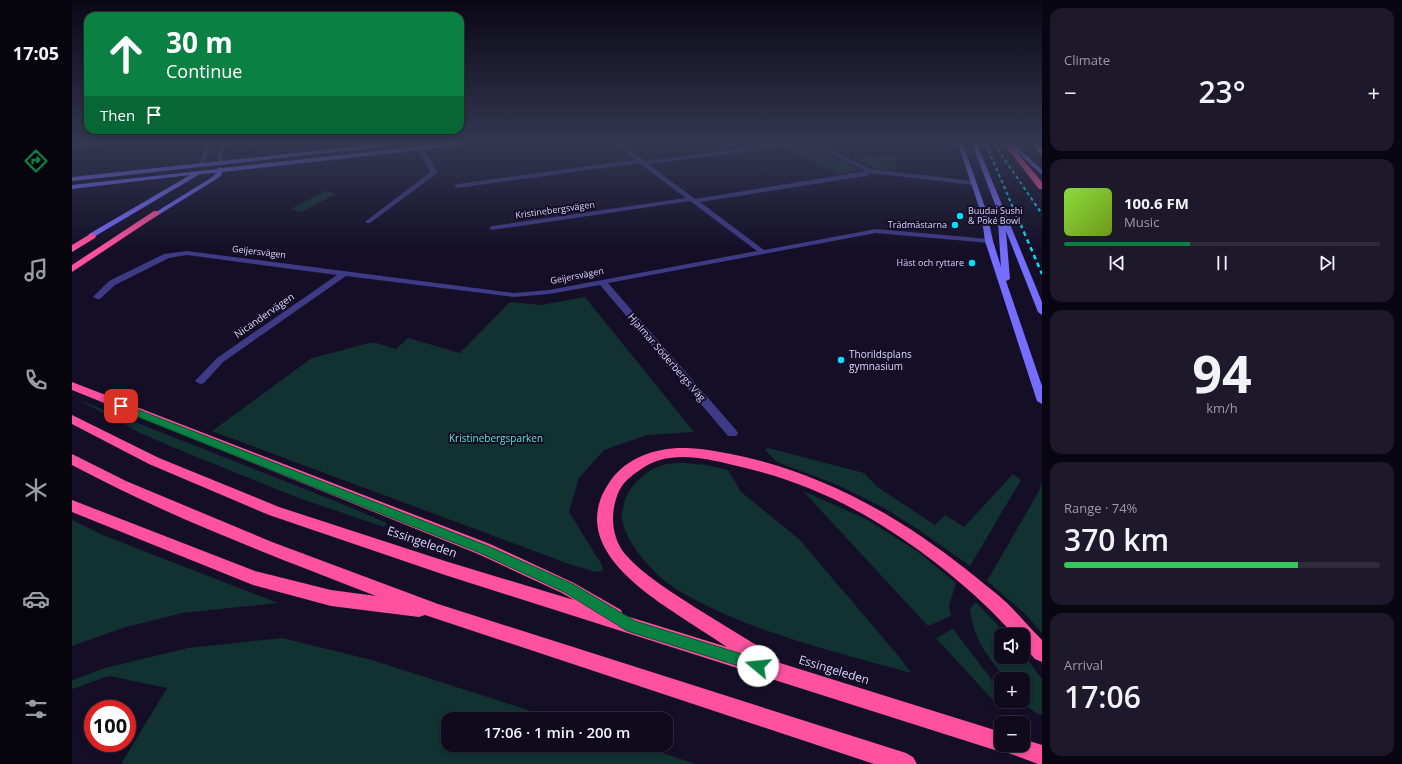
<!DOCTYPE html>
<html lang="en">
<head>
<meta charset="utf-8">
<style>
  body { margin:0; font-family:"Open Sans",sans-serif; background:#1d192a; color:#f1f3f6; height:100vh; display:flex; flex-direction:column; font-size:15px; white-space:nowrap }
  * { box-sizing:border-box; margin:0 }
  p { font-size:13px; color:#9b9ba4 }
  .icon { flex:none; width:22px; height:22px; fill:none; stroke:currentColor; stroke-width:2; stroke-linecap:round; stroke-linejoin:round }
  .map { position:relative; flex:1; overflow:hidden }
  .drawer { display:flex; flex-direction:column; gap:8px; padding:8px; background:#080610; width:360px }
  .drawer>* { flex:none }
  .guide { position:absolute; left:12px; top:12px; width:380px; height:122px; border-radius:12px; box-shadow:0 2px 6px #0003,0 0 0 1px #2f2b3b; background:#0b8043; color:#fff; overflow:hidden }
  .fabs { position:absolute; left:922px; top:628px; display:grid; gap:8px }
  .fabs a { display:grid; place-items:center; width:36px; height:36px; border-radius:8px; background:#0f0b1d; box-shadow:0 2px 6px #0003,0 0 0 1px #2f2b3b; font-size:20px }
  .speed { position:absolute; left:12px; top:700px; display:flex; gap:8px; font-size:20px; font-weight:700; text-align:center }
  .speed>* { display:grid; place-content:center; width:52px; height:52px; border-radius:50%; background:#0f0b1d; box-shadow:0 2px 6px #0003,0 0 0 1px #2f2b3b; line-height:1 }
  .speed .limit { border:6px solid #d22; background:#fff; color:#111 }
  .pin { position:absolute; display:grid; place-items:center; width:34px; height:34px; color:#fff; margin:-17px; border-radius:8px; box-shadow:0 2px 6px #0006 }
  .me { position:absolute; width:44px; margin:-22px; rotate:287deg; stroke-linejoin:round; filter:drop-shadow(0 0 3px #0008) }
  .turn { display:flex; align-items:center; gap:14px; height:84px; padding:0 16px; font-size:18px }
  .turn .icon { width:52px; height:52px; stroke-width:2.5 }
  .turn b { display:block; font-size:28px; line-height:34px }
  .then { display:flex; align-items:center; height:38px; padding:0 16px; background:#0003; gap:8px; font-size:15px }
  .big { font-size:30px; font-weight:600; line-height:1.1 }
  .drawer .widget { flex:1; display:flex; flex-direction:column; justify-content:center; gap:6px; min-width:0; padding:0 14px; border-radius:12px; background:#1d192a }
  .drawer .dial { align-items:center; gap:0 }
  .dial b { font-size:52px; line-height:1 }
  .song { display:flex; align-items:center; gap:12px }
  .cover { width:48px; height:48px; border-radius:6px; background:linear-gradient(135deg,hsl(90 70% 55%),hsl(80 70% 35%)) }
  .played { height:4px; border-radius:2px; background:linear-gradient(90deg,#0b8043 40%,#2f2b3b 40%) }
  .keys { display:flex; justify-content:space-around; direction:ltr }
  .heat { display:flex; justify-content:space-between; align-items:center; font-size:22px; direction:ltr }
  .charge { height:6px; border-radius:3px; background:linear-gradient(90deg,#34c759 74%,#2f2b3b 0) }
  .trip { position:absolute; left:369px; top:712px; width:232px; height:40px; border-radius:12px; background:#0f0b1d; box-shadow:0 2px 6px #0003,0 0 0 1px #2f2b3b; font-weight:600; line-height:40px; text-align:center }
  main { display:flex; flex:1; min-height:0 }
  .tabs { display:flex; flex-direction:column; width:72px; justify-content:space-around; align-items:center; background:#06040c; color:#9b9ba4 }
  .tabs .icon { width:28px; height:28px }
  .tabs .on { color:#0b8043 }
  .tabs b { font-size:18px; color:#f1f3f6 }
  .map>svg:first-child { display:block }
  .green { fill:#123131 }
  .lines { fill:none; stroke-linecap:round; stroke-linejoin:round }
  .street { fill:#3f3a86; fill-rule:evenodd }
  .secondary { fill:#746dff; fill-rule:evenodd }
  .highway { fill:#ff51a0; fill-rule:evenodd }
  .rail-far1 { stroke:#02dfff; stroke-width:2; stroke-dasharray:3.5 3; stroke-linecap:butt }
  .rail { stroke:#02dfff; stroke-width:2.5; stroke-dasharray:4.5 4; stroke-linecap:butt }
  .route { fill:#0b8043; stroke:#07532c }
  .poi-dot { fill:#02dfff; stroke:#140f27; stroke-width:1.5 }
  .labels { text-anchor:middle; stroke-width:4; stroke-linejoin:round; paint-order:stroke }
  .far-street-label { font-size:9px; fill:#dbd6ff; stroke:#140f27 }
  .far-poi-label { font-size:9px; fill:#dbd6ff; stroke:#140f27; text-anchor:end }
  .street-label { font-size:10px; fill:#dbd6ff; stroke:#140f27 }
  .poi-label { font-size:10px; fill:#dbd6ff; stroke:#140f27; text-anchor:start }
  .park-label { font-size:10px; fill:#60e1c4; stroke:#140f27 }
  .near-street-label { font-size:12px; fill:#dbd6ff; stroke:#140f27 }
</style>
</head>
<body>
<main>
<nav class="tabs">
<b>17:05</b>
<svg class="icon on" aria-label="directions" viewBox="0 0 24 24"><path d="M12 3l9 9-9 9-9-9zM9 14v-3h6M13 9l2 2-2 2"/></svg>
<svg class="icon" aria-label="music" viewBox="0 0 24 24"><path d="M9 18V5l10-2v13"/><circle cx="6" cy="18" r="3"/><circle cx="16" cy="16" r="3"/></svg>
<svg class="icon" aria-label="phone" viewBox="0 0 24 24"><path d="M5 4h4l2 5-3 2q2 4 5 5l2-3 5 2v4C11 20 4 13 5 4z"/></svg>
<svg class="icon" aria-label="climate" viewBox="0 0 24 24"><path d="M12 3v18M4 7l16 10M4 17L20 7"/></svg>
<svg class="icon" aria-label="car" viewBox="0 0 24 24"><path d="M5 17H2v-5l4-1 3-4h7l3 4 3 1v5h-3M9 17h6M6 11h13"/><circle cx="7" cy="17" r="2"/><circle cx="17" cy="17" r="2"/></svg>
<svg class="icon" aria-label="filters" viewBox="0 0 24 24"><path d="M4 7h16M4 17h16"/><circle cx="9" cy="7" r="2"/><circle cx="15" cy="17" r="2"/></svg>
</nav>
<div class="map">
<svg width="970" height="764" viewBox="0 0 970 764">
  <rect width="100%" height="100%" fill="#140f27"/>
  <g class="green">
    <path d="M338,144H367L188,164V163L312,149Z"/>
    <path d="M735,144L790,170L766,174L712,147Z"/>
    <path d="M808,155L824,157V171L806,169L783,159Z"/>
    <path d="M254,191L264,194L230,212L219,209Z"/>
    <path d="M513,297L622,432L575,435L532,450L507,478L497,512L530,565L531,571L524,572L494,563L140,431L240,358L301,342L324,349L336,338L388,353L438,302L469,305Z"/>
    <path d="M7,400L268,503L315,523L312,527L224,497L115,453L68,433Z"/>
    <path d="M696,448L792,473L807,488L863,525L873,515L892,527L941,474L949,480L898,566L847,530L812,508L766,485L705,462L693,450Z"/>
    <path d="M612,463L634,465L656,470L669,492L727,539L829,659L839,673C778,656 717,641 659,617C635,606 608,594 588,577C572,562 554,541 550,519C549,515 551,509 552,504C556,486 575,469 594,464C599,463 606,463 612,463Z"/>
    <path d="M970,482V633L952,613L915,581L967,491Z"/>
    <path d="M731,491L794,519L845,551L884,583L877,605L879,616L856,626Z"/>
    <path d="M0,520L33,536L206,603L110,613L54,627L0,646Z"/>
    <path d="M904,602L935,635H929V657H951V654L970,679V715C949,707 951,699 951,679H934C915,656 901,639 898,608Z"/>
    <path d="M881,629L929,692V701H934L932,703L920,699L864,638Z"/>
    <path d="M210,638L300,660L484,719H376V745H565L624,764H49L95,688L37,676L0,689V680L33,668L116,648Z"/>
  </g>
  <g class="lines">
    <g class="street">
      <path d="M0,144H31L28,146L0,148Z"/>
      <path d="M134,144H140L132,165L127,166Z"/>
      <path d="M149,144H154L150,156L152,163L149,165L146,163L144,156Z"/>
      <path d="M543,144H548L573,161L706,144H718L715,146L576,164L623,199L794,171L739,144H744L799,169L901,181L904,183L901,185L799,173L794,176L628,202L692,250L804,229L917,239L921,241L917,243L804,233L536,283L664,430L666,433L664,436H656L528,285L477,294L442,297L274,276L151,362L132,383L128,384L123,381L145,358L265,275L115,255L97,258L43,285L28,299H25L21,297L37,281L92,254L115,251L442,293L477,290L685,251L618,201L420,230L417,228L420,226L614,198L567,163L385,188L382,186L385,184L563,160Z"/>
      <path d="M348,146L351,148L365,171L364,174L298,223H294V221L359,172L345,148Z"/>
    </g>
    <g class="secondary">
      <path d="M309,144H323L320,146L0,181V177Z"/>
      <path d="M372,144H386L383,146L150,172L149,176L143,180L78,220H74V218L139,178L144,173L128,174L20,238L16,236L17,234L118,175L0,189V185L145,169L148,167L150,168Z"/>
      <path d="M886,144H891L915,213L921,241L929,267L926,222L929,220L900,144H905L970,302V315L966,312L934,231L938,279L934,281L970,386V404L965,401L913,241L909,213Z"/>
      <path d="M937,144H942L970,170V175Z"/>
      <path d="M960,144H964L970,150V156Z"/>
    </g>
    <g class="highway">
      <path d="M932,144H938L970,182V189H967Z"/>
      <path d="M961,144H965L970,148V153L961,146Z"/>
      <path d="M82,211H85L89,213L0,272V265Z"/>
      <path d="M20,233L23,234L24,236L23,238L0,252V245Z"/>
      <path d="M0,382L418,544L502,583L549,610L551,615L655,647C640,637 624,627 609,617C565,588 495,541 539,480C555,457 586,447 614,448C639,449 665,455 689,461C766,482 833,521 895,570C908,581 922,591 935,603C947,615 958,628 970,640V662L963,659L951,646V635H942C903,591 851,550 801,520C757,494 711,476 661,465C641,460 618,455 598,458C586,459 574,465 565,472C556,478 548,486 545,496C538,515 540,538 553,554C572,576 600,592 624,608C652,625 679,642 707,659L708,663L929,732V745H951V739L970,745V764H966L931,751L929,752L373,575L197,515L77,464L0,424V415L87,458L207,507L373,561L502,600L490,593L406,554L0,390Z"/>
      <path d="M0,454L54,481L200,542L366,604L834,753L841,757L845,764H802L353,615L347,617L259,606L181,585L0,512V500L183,571L259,590L304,596C201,556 97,517 0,465Z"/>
    </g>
    <g class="rail-far1">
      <path d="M914,144L945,217"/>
      <path d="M922,144L970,214"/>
    </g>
    <path class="rail" d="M945,216L970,274"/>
  </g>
  <linearGradient id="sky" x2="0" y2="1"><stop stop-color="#0b0815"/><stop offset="0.57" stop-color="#343752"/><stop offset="1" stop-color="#343752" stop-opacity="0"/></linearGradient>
  <rect width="970" height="251" fill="url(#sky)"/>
  <path class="route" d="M49,403L416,546L501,584L563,621L686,659L691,661L693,666L691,670L686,672L555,631L492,592L408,553L46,409L45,406Z"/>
  <g class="poi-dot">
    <circle cx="888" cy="216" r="4"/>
    <circle cx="883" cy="225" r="4"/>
    <circle cx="900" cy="263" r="4"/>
    <circle cx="769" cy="360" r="4"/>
  </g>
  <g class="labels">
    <g class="far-street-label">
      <text transform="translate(483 210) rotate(-8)" y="3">Kristinebergsvägen</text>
      <text transform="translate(187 252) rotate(7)" y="3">Geijersvägen</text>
      <text transform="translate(505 276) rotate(-11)" y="3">Geijersvägen</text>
    </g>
    <g class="far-poi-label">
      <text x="896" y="214" text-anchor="start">Buudai Sushi<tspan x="896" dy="10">&amp; Poké Bowl</tspan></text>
      <text x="875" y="228">Trädmästarna</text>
      <text x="892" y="266">Häst och ryttare</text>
    </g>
    <g class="street-label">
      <text transform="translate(192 315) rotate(-35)" y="4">Nicandervägen</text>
      <text transform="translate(595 357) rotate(49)" y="4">Hjalmar Söderbergs Väg</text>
    </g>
    <g class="poi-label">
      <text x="777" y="358">Thorildsplans<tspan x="777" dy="12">gymnasium</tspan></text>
    </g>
    <g class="park-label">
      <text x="424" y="442">Kristinebergsparken</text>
    </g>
    <g class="near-street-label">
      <text transform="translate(350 542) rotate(19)" y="4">Essingeleden</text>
      <text transform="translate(762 670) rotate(17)" y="4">Essingeleden</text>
    </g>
  </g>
</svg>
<div class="fabs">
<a><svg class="icon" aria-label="sound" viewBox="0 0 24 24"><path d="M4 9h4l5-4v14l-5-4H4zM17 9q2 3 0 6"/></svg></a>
<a>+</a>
<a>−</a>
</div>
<div class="speed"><div class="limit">100</div></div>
<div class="pin" style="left:49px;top:406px;background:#d93025"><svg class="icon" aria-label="arrive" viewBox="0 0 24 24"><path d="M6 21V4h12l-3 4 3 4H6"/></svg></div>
<svg class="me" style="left:686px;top:666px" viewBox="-20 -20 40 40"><circle r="19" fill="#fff"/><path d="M0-13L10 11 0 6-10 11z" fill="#0b8043"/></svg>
<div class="trip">17:06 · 1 min · 200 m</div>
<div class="guide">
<div class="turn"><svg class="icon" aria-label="ahead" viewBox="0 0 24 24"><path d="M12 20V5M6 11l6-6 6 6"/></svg><div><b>30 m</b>Continue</div></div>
<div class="then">Then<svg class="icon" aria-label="arrive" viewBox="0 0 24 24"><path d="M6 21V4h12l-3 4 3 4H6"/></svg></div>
</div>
</div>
<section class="drawer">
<div class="widget"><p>Climate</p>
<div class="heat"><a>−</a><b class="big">23°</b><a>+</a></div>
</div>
<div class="widget">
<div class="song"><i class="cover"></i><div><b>100.6 FM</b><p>Music</p></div></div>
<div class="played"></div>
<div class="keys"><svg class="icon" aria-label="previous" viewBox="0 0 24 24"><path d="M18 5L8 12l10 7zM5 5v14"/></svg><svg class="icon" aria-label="pause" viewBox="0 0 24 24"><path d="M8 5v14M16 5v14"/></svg><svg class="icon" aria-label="next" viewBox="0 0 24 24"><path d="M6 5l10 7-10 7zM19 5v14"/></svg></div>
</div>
<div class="widget dial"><b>94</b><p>km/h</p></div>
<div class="widget"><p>Range · 74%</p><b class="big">370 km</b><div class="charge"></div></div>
<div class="widget"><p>Arrival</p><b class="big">17:06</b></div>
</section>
</main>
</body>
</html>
